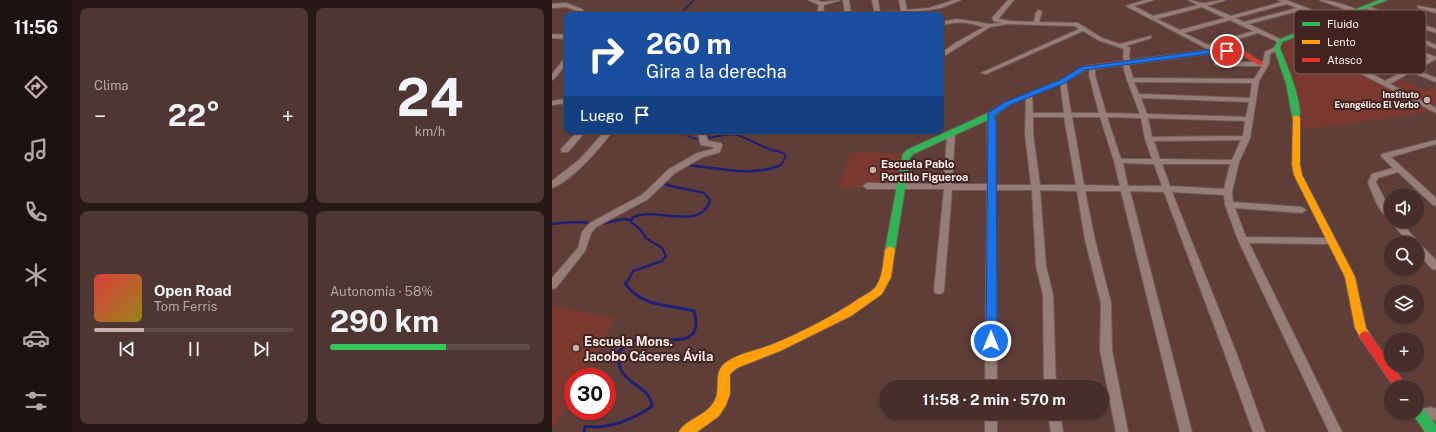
<!DOCTYPE html>
<html lang="es">
<head>
<meta charset="utf-8">
<style>
  body { margin:0; font-family:"Public Sans",sans-serif; background:#4e3632; color:#f1f3f6; height:100vh; display:flex; flex-direction:column; font-size:15px; white-space:nowrap }
  * { box-sizing:border-box; margin:0 }
  p { font-size:13px; color:#b0a8a8 }
  .icon { flex:none; width:22px; height:22px; fill:none; stroke:currentColor; stroke-width:2; stroke-linecap:round; stroke-linejoin:round }
  .map { position:relative; flex:1; overflow:hidden }
  .panel { display:flex; flex-direction:column; gap:8px; padding:8px; background:#271917; width:480px }
  .panel>* { flex:none }
  .hud { position:absolute; left:12px; top:12px; width:380px; height:122px; border-radius:8px; box-shadow:0 1px 3px #0004,0 0 0 1px #5f4a47; background:#1a4fa0; color:#fff; overflow:hidden }
  .tools { position:absolute; left:832px; top:188px; display:grid; gap:8px }
  .tools a { display:grid; place-items:center; width:40px; height:40px; border-radius:50%; background:#472e2a; box-shadow:0 1px 3px #0004,0 0 0 1px #5f4a47; font-size:20px }
  .speed { position:absolute; left:12px; top:368px; display:flex; gap:8px; font-size:20px; font-weight:700; text-align:center }
  .speed>* { display:grid; place-content:center; width:52px; height:52px; border-radius:50%; background:#472e2a; box-shadow:0 1px 3px #0004,0 0 0 1px #5f4a47; line-height:1 }
  .speed .limit { border:6px solid #d22; background:#fff; color:#111 }
  .pin { position:absolute; display:grid; place-items:center; width:34px; height:34px; color:#fff; margin:-17px; border:2px solid #fff; border-radius:50%; box-shadow:0 1px 4px #0007 }
  .me { position:absolute; width:44px; margin:-22px; rotate:0deg; stroke-linejoin:round; filter:drop-shadow(0 0 3px #0008) }
  .turn { display:flex; align-items:center; gap:14px; height:84px; padding:0 16px; font-size:18px }
  .turn .icon { width:52px; height:52px; stroke-width:2.5 }
  .turn b { display:block; font-size:28px; line-height:34px }
  .then { display:flex; align-items:center; height:38px; padding:0 16px; background:#0003; gap:8px; font-size:15px }
  .big { font-size:30px; font-weight:700; line-height:1.1 }
  .panel .card { flex:1; display:flex; flex-direction:column; justify-content:center; gap:6px; min-width:0; padding:0 14px; border-radius:8px; background:#4e3632 }
  .panel .dial { align-items:center; gap:0 }
  .dial b { font-size:52px; line-height:1 }
  .song { display:flex; align-items:center; gap:12px }
  .cover { width:48px; height:48px; border-radius:6px; background:linear-gradient(135deg,hsl(0 70% 55%),hsl(50 70% 35%)) }
  .played { height:4px; border-radius:2px; background:linear-gradient(90deg,#c6b0ac 25%,#5f4a47 25%) }
  .keys { display:flex; justify-content:space-around; direction:ltr }
  .heat { display:flex; justify-content:space-between; align-items:center; font-size:22px; direction:ltr }
  .charge { height:6px; border-radius:3px; background:linear-gradient(90deg,#34c759 58%,#5f4a47 0) }
  .panel .tiles { flex:1; display:grid; gap:8px; grid-template-columns:repeat(2,1fr) }
  .trip { position:absolute; left:327px; top:380px; width:230px; height:40px; border-radius:20px; background:#472e2a; box-shadow:0 1px 3px #0004,0 0 0 1px #5f4a47; font-weight:700; line-height:40px; text-align:center }
  main { display:flex; flex:1; min-height:0 }
  .menu { display:flex; flex-direction:column; width:72px; justify-content:space-around; align-items:center; background:#1c1211; color:#b0a8a8 }
  .menu .icon { width:28px; height:28px }
  .menu .selected { color:#c6b0ac }
  .menu b { font-size:18px; color:#f1f3f6 }
  .map>svg:first-child { display:block }
  .built { fill:#7a382e }
  .lines { fill:none; stroke-linecap:round; stroke-linejoin:round }
  .stream-far3 { stroke:#1f1f75; stroke-width:1.5 }
  .stream-far2 { stroke:#1f1f75; stroke-width:2 }
  .stream-far1 { stroke:#1f1f75; stroke-width:2.5 }
  .stream { stroke:#1f1f75; stroke-width:3 }
  .street-casing { stroke:#725a56; stroke-width:2 }
  .fast-casing { stroke:#725a56; stroke-width:2 }
  .slow-casing { stroke:#725a56; stroke-width:2 }
  .jam-casing { stroke:#725a56; stroke-width:2 }
  .street { fill:#967d78; fill-rule:evenodd }
  .fast { fill:#30b455; fill-rule:evenodd }
  .slow { fill:#ff9f0a; fill-rule:evenodd }
  .jam { fill:#e5322d; fill-rule:evenodd }
  .route { fill:#1a73e8; stroke:#114b97 }
  .poi-dot { fill:#c6b0ac; stroke:#41241f; stroke-width:1.5 }
  .labels { text-anchor:middle; stroke-width:4; stroke-linejoin:round; paint-order:stroke }
  .far-poi-label { font-size:9px; font-weight:bold; fill:#fdedea; stroke:#41241f; text-anchor:end }
  .poi-label { font-size:11px; font-weight:bold; fill:#fdedea; stroke:#41241f; text-anchor:start }
  .near-poi-label { font-size:13px; font-weight:bold; fill:#fdedea; stroke:#41241f; text-anchor:start }
  .key { fill:#41241f; stroke:#79605c; stroke-width:1 }
  .key-label { font-size:11px; fill:#fdedea }
</style>
</head>
<body>
<main>
<nav class="menu">
<b>11:56</b>
<svg class="icon selected" aria-label="directions" viewBox="0 0 24 24"><path d="M12 3l9 9-9 9-9-9zM9 14v-3h6M13 9l2 2-2 2"/></svg>
<svg class="icon" aria-label="music" viewBox="0 0 24 24"><path d="M9 18V5l10-2v13"/><circle cx="6" cy="18" r="3"/><circle cx="16" cy="16" r="3"/></svg>
<svg class="icon" aria-label="phone" viewBox="0 0 24 24"><path d="M5 4h4l2 5-3 2q2 4 5 5l2-3 5 2v4C11 20 4 13 5 4z"/></svg>
<svg class="icon" aria-label="climate" viewBox="0 0 24 24"><path d="M12 3v18M4 7l16 10M4 17L20 7"/></svg>
<svg class="icon" aria-label="car" viewBox="0 0 24 24"><path d="M5 17H2v-5l4-1 3-4h7l3 4 3 1v5h-3M9 17h6M6 11h13"/><circle cx="7" cy="17" r="2"/><circle cx="17" cy="17" r="2"/></svg>
<svg class="icon" aria-label="filters" viewBox="0 0 24 24"><path d="M4 7h16M4 17h16"/><circle cx="9" cy="7" r="2"/><circle cx="15" cy="17" r="2"/></svg>
</nav>
<section class="panel">
<div class="tiles">
<div class="card"><p>Clima</p>
<div class="heat"><a>−</a><b class="big">22°</b><a>+</a></div>
</div>
<div class="card dial"><b>24</b><p>km/h</p></div>
<div class="card">
<div class="song"><i class="cover"></i><div><b>Open Road</b><p>Tom Ferris</p></div></div>
<div class="played"></div>
<div class="keys"><svg class="icon" aria-label="previous" viewBox="0 0 24 24"><path d="M18 5L8 12l10 7zM5 5v14"/></svg><svg class="icon" aria-label="pause" viewBox="0 0 24 24"><path d="M8 5v14M16 5v14"/></svg><svg class="icon" aria-label="next" viewBox="0 0 24 24"><path d="M6 5l10 7-10 7zM19 5v14"/></svg></div>
</div>
<div class="card"><p>Autonomía · 58%</p><b class="big">290 km</b><div class="charge"></div></div>
</div>
</section>
<div class="map">
<svg width="884" height="432" viewBox="0 0 884 432">
  <rect width="100%" height="100%" fill="#5f3e38"/>
  <g class="built">
    <path d="M743,37L879,112L751,130L744,84L733,56L731,45L734,42Z"/>
    <path d="M846,79L874,91L884,86V108L836,84Z"/>
    <path d="M298,153H352L346,187L287,188Z"/>
    <path d="M0,306L62,318L35,377H21V400L0,429Z"/>
  </g>
  <g class="lines">
    <path class="stream-far3" d="M127,15L142,0"/>
    <g class="stream-far2">
      <path d="M135,131L136,136C147,143 167,135 179,134C188,134 210,147 220,150C225,151 231,151 234,156L229,165L224,167"/>
      <path d="M135,165L151,167"/>
    </g>
    <g class="stream-far1">
      <path d="M143,166C171,169 200,176 227,166"/>
      <path d="M0,224L21,222L41,223"/>
      <path d="M48,224L72,219L79,220"/>
      <path d="M74,284L81,271L110,261L114,256L110,248L94,238L88,229L79,222L80,218C102,205 149,233 158,200L152,193L115,185L113,184L115,180"/>
    </g>
    <path class="stream" d="M32,432L33,427C37,426 41,427 46,427C65,425 85,417 100,406C98,382 62,386 67,352C73,345 79,341 88,339C109,335 154,354 142,311C118,305 88,307 73,283"/>
    <defs>
      <g id="street">
        <path d="M256,0H264L270,2L289,0L272,5L271,15H265L267,5Z"/>
        <path d="M291,0H297L299,15H293Z"/>
        <path d="M320,0H326L328,12L349,11L347,0H353L355,10L377,8L402,0H409L389,8L355,13L356,15H350V14L323,15Z"/>
        <path d="M456,0H462L446,19L459,21L482,22L484,12L487,10L490,12L487,22L526,23L550,38L568,44L599,36V38L574,46L578,48L577,57L579,63L577,65L581,78L702,79L710,66H665L662,64L665,62H711L713,52L723,47H727V49L718,54L717,64L707,81L698,138L687,162L680,192L681,202L750,207L754,210L750,213L683,208L694,237L779,238L782,239L784,241L782,243L779,244L697,243L790,432H777L686,240L673,205L672,195L620,192L684,352L713,432H701L672,352L612,192L578,191L640,432H628L569,191H533L543,240L559,303L560,350L576,432H564L548,350L549,303L533,240L525,191L488,190L494,266L501,295L504,387H492L491,295L484,266L480,190H444L445,387H433L435,190H400L392,290L391,293L387,294L383,293L382,290L392,189H315L311,186L315,183L392,184L395,134L399,132L403,134L400,184H436L435,115L439,113L443,115L444,124V185H479L473,134L474,95L477,93L480,95L481,113H512L508,81L511,79L514,81L519,113H547L537,75L538,66L543,67V75L554,113L588,114L575,80L571,66L567,64L573,62L571,57L572,49L546,40L531,31L434,74L429,73L527,29L523,26L456,24L438,27L389,58V53L405,42L432,27C417,23 404,20 389,26V22L405,19L437,24L450,23L442,21L440,18ZM582,82L700,83L698,98L587,94ZM589,98L697,102L694,117L595,114ZM481,117H512L524,185H488L481,134ZM520,117H548L562,161L568,186L532,185ZM555,117L589,118L593,139L600,159H569ZM596,118L693,121L691,136L600,137ZM689,140L680,160L608,159L602,141ZM571,163L602,164L610,186H576ZM610,164H678L672,189L618,186Z"/>
        <path d="M593,0H602L582,6L601,16L646,5L636,0C642,0 648,4 653,3C660,2 666,0 674,0L655,6L679,16L730,2L726,0H734L884,57V59L864,70L884,78V82L859,72L838,84L884,108V113L781,59L739,35L744,34L784,55L800,49L755,31V29H759L805,47L826,39L750,10L697,24L730,40V42H726L706,33L660,47L666,51L663,53L574,6ZM735,4L745,8L692,22L683,18ZM650,7L673,18L628,30L605,19ZM678,20L701,31L656,45L632,33ZM831,41L877,58L858,68L810,49ZM805,51L854,70L833,81L789,58Z"/>
        <path d="M767,0C791,0 826,19 847,29L858,24L810,7L815,6L884,29V33L863,26L852,31L884,45V49L848,33H843V31L801,12Z"/>
        <path d="M14,3L30,9L33,15H27L26,11L14,7L0,8V4Z"/>
        <path d="M866,6L884,9V13L866,8Z"/>
        <path d="M0,34L15,35V39L0,38Z"/>
        <path d="M15,57V63L2,79L0,80V74L13,58Z"/>
        <path d="M15,99V103L0,105V101Z"/>
        <path d="M26,131H34L16,152H10L9,150L10,148Z"/>
        <path d="M53,131H61C49,147 19,182 0,188V181L28,159Z"/>
        <path d="M145,131H153L156,141L169,143L170,145L168,152L151,157L123,173L96,199L44,227L39,233L33,251L4,288L0,289V278L26,248L30,232L38,223L90,195L117,169L145,153L161,149L162,147L149,145Z"/>
        <path d="M884,140V144L839,157L884,198V206L881,205L846,172L826,178L824,182C829,194 839,207 839,219C827,215 820,192 816,182L820,174L841,168L829,156L830,154Z"/>
        <path d="M839,220L848,221L867,243L884,260V270L880,269L865,252V243H857L840,223Z"/>
        <path d="M879,407L884,409V421C877,418 871,422 864,419L862,415L863,413H865V410Z"/>
        <rect x="433" y="413" width="12" height="19"/>
        <path d="M496,413H508L511,432H499Z"/>
      </g>
      <g id="fast">
        <path d="M827,0H835L730,42L728,48C734,64 752,104 747,120H741L734,83L722,48L726,40Z"/>
        <path d="M472,95L475,97L474,98L457,105L442,117L361,154L358,157L343,250L341,252H335L333,250L351,154L355,150L436,113L453,103Z"/>
        <path d="M865,404L869,406L884,425V432H873L861,414L860,413H865Z"/>
      </g>
      <g id="slow">
        <path d="M741,116H747L748,118V165L750,175L803,277L814,328L819,336L817,339L813,341L809,339L803,328L793,277L742,175L740,165Z"/>
        <path d="M338,246L341,248L343,250L339,277L330,294L299,316L228,351L185,368L178,374V394L174,405L167,416L145,432H127C131,422 151,416 159,406C173,391 157,373 176,361C188,353 206,350 219,345C248,333 282,316 308,298C313,295 319,292 323,288C331,277 331,263 333,250L335,248Z"/>
      </g>
      <g id="jam">
        <path d="M663,49L692,51L712,64L707,65L689,54L663,53L534,70L513,82L474,98L472,99L469,97L509,80L532,66Z"/>
        <path d="M813,331L817,333L855,387H842L809,339L807,336L809,333Z"/>
      </g>
    </defs>
    <use href="#street" class="street-casing"/>
    <use href="#fast" class="fast-casing"/>
    <use href="#slow" class="slow-casing"/>
    <use href="#jam" class="jam-casing"/>
    <use href="#street" class="street"/>
    <use href="#fast" class="fast"/>
    <use href="#slow" class="slow"/>
    <use href="#jam" class="jam"/>
  </g>
  <path class="route" d="M663,49L675,50L678,51L675,53H663L533,70L513,83L458,105L443,115L444,124L445,341L443,344L439,346L435,344L434,341L436,113L453,102L508,80L529,67Z"/>
  <g class="poi-dot">
    <circle cx="875" cy="100" r="4"/>
    <circle cx="321" cy="170" r="4"/>
    <circle cx="24" cy="348" r="4"/>
  </g>
  <g class="labels">
    <g class="far-poi-label">
      <text x="867" y="98">Instituto<tspan x="867" dy="10">Evangélico El Verbo</tspan></text>
    </g>
    <g class="poi-label">
      <text x="329" y="168">Escuela Pablo<tspan x="329" dy="13">Portillo Figueroa</tspan></text>
    </g>
    <g class="near-poi-label">
      <text x="32" y="346">Escuela Mons.<tspan x="32" dy="15">Jacobo Cáceres Ávila</tspan></text>
    </g>
  </g>
  <rect x="742" y="10" width="132" height="64" rx="6" class="key"/>
  <rect x="750" y="22" width="18" height="4" fill="#30b455"/>
  <rect x="750" y="40" width="18" height="4" fill="#ff9f0a"/>
  <rect x="750" y="58" width="18" height="4" fill="#e5322d"/>
  <g class="key-label">
    <text x="775" y="28">Fluido</text>
    <text x="775" y="46">Lento</text>
    <text x="775" y="64">Atasco</text>
  </g>
</svg>
<div class="tools">
<a><svg class="icon" aria-label="sound" viewBox="0 0 24 24"><path d="M4 9h4l5-4v14l-5-4H4zM17 9q2 3 0 6"/></svg></a>
<a><svg class="icon" aria-label="search" viewBox="0 0 24 24"><circle cx="10" cy="10" r="6"/><path d="M15 15l6 6"/></svg></a>
<a><svg class="icon" aria-label="layers" viewBox="0 0 24 24"><path d="M12 4l9 5-9 5-9-5zM3 14l9 5 9-5"/></svg></a>
<a>+</a>
<a>−</a>
</div>
<div class="speed"><div class="limit">30</div></div>
<div class="pin" style="left:675px;top:51px;background:#d93025"><svg class="icon" aria-label="arrive" viewBox="0 0 24 24"><path d="M6 21V4h12l-3 4 3 4H6"/></svg></div>
<svg class="me" style="left:439px;top:341px" viewBox="-20 -20 40 40"><circle r="17" fill="#1a73e8" stroke="#fff" stroke-width="3"/><path d="M0-11L8 9 0 5-8 9z" fill="#fff"/></svg>
<div class="trip">11:58 · 2 min · 570 m</div>
<div class="hud">
<div class="turn"><svg class="icon" aria-label="right" viewBox="0 0 24 24"><path d="M7 20v-9h11M14 6l5 5-5 5"/></svg><div><b>260 m</b>Gira a la derecha</div></div>
<div class="then">Luego<svg class="icon" aria-label="arrive" viewBox="0 0 24 24"><path d="M6 21V4h12l-3 4 3 4H6"/></svg></div>
</div>
</div>
</main>
</body>
</html>
